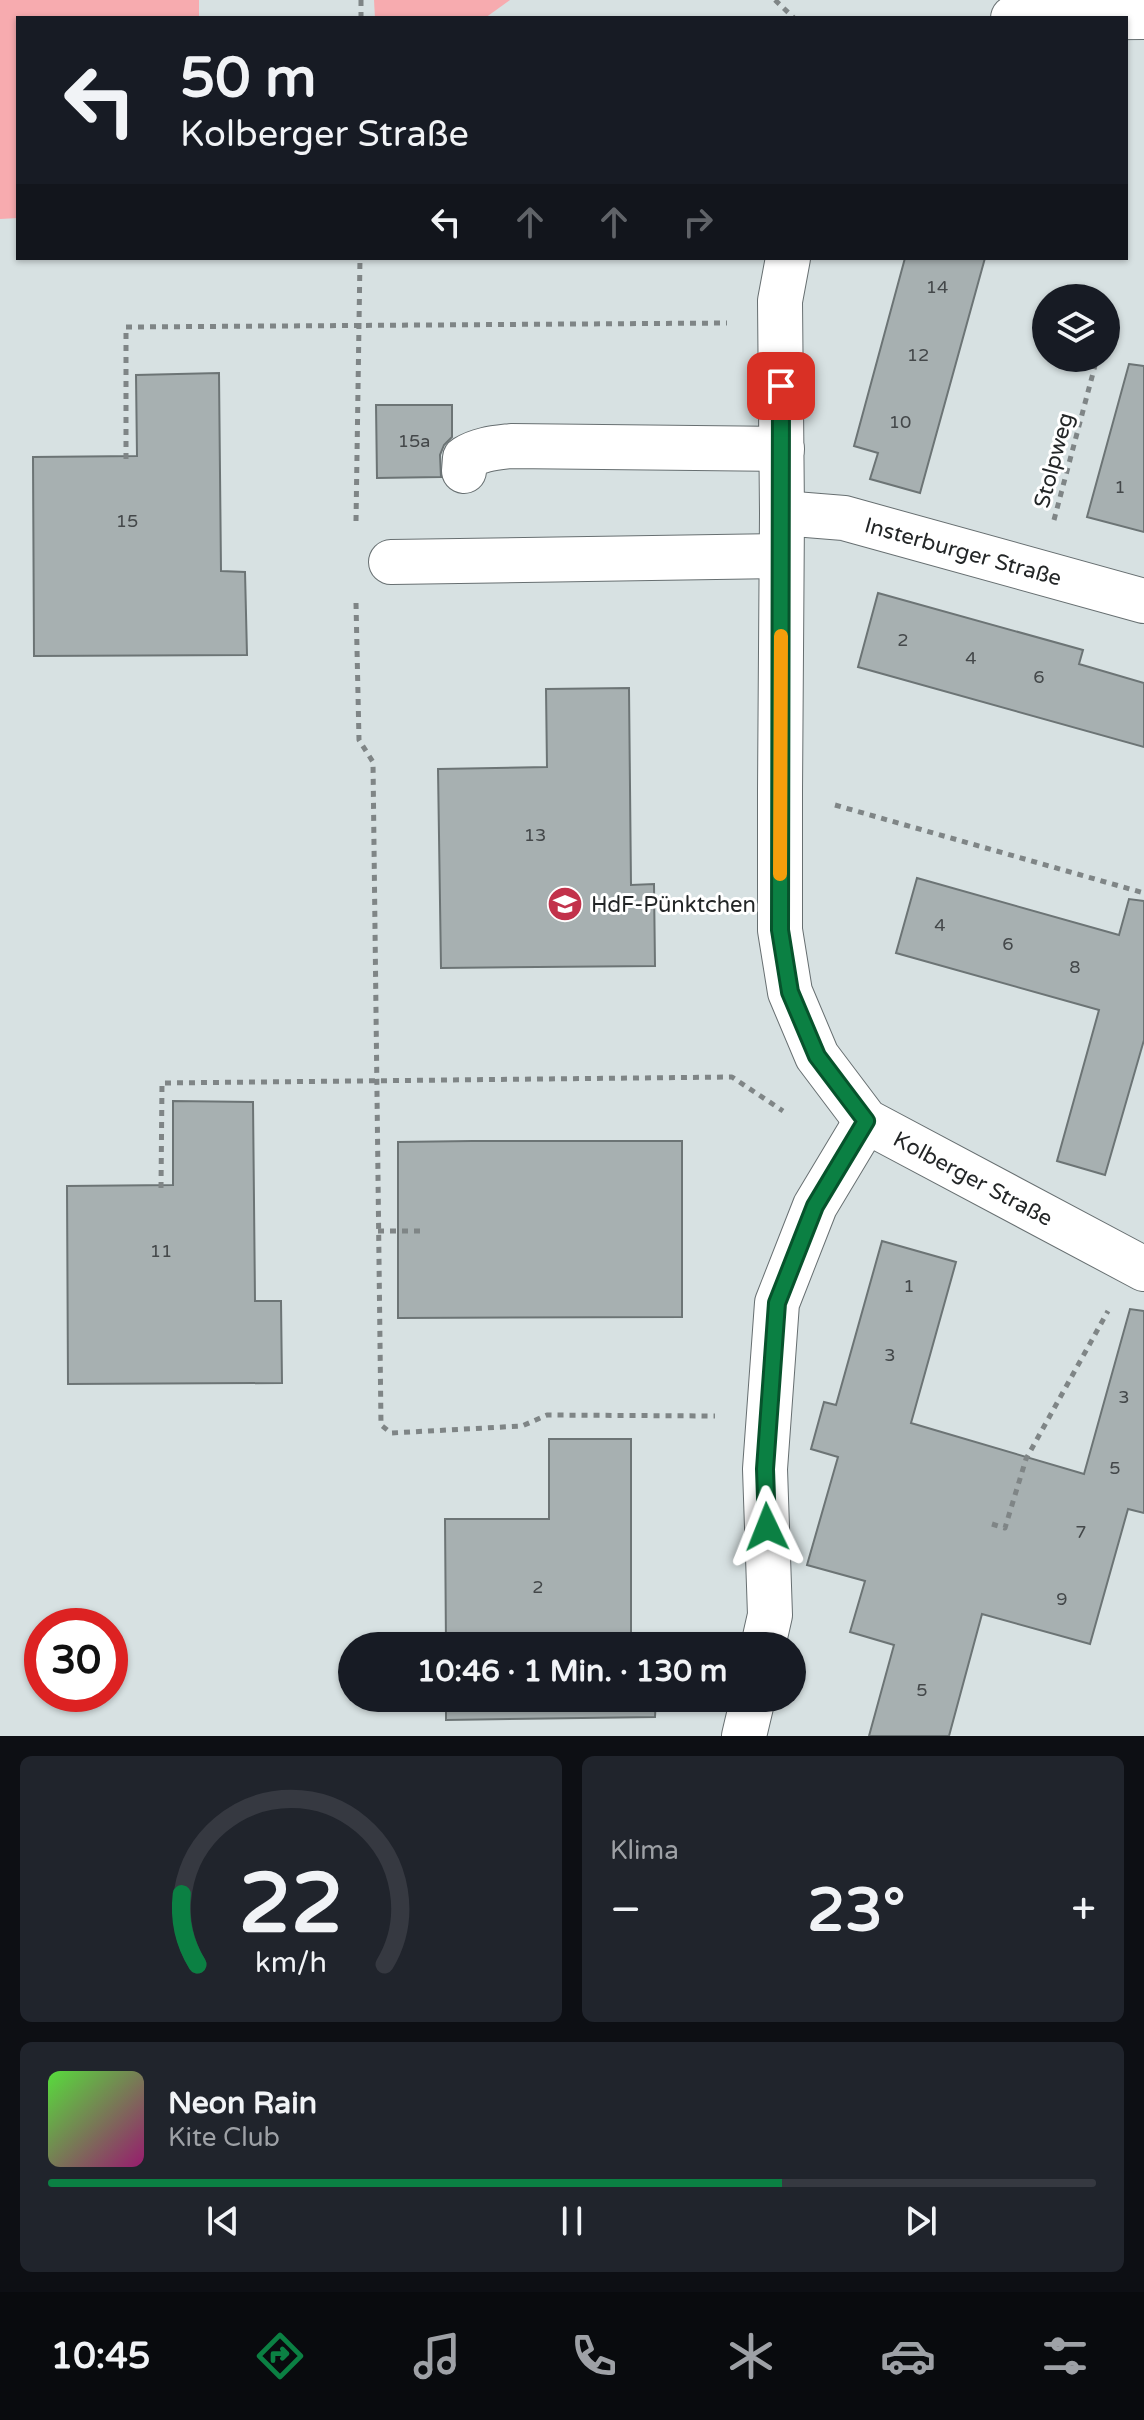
<!DOCTYPE html>
<html lang="de">
<head>
<meta charset="utf-8">
<style>
  body { margin:0; font-family:"Varela Round",sans-serif; background:#20242c; color:#f1f3f6; height:100vh; display:flex; flex-direction:column; font-size:30px; white-space:nowrap }
  * { box-sizing:border-box; margin:0 }
  p { font-size:26px; color:#9ea1a6 }
  .icon { flex:none; width:44px; height:44px; fill:none; stroke:currentColor; stroke-width:2; stroke-linecap:round; stroke-linejoin:round }
  .map { position:relative; height:1736px; overflow:hidden }
  .sheet { display:flex; flex-direction:column; gap:20px; padding:20px; background:#0d0f14; flex:1 }
  .sheet>* { flex:none }
  .banner { position:absolute; left:16px; top:16px; width:1112px; height:244px; border-radius:0px; box-shadow:0 2px 6px #0004; background:#171b24; color:#f1f3f6; overflow:hidden }
  .fabs { position:absolute; left:1032px; top:284px; display:grid; gap:16px }
  .fabs a { display:grid; place-items:center; width:88px; height:88px; border-radius:50%; background:#171b24; box-shadow:0 2px 6px #0004; font-size:40px }
  .speed { position:absolute; left:24px; top:1608px; display:flex; gap:16px; font-size:40px; font-weight:700; text-align:center }
  .speed>* { display:grid; place-content:center; width:104px; height:104px; border-radius:50%; background:#171b24; box-shadow:0 2px 6px #0004; line-height:1 }
  .speed .limit { border:12px solid #d22; background:#fff; color:#111 }
  .pin { position:absolute; display:grid; place-items:center; width:68px; height:68px; color:#fff; margin:-34px; border-radius:16px; box-shadow:0 4px 12px #0006 }
  .me { position:absolute; width:88px; margin:-44px; rotate:358deg; stroke-linejoin:round; filter:drop-shadow(0 0 6px #0008) }
  .turn { display:flex; align-items:center; gap:28px; height:168px; padding:0 32px; font-size:36px }
  .turn .icon { width:104px; height:104px; stroke-width:2.5 }
  .turn b { display:block; font-size:56px; line-height:68px }
  .lanes { display:flex; align-items:center; height:76px; padding:0 32px; background:#0003; justify-content:center; gap:40px; direction:ltr }
  .lanes .off { opacity:.35 }
  .big { font-size:60px; font-weight:700; line-height:1.1 }
  .sheet .widget { flex:1; display:flex; flex-direction:column; justify-content:center; gap:12px; min-width:0; padding:0 28px; border-radius:12px; background:#20242c }
  .sheet .dial { align-items:center; gap:0 }
  .dial svg { height:208px; overflow:visible; fill:none; stroke:#363941; stroke-width:7; stroke-linecap:round; text-anchor:middle }
  .dial text { fill:#f1f3f6; stroke:none }
  .song { display:flex; align-items:center; gap:24px }
  .cover { width:96px; height:96px; border-radius:12px; background:linear-gradient(135deg,hsl(110 70% 55%),hsl(320 70% 35%)) }
  .played { height:8px; border-radius:4px; background:linear-gradient(90deg,#0b8043 70%,#363941 70%) }
  .keys { display:flex; justify-content:space-around; direction:ltr }
  .heat { display:flex; justify-content:space-between; align-items:center; font-size:44px; direction:ltr }
  .sheet .tiles { flex:1; display:grid; gap:20px; grid-template-columns:1fr 1fr }
  .widget:last-child { grid-column:span 2 }
  .trip { position:absolute; left:338px; top:1632px; width:468px; height:80px; border-radius:40px; background:#171b24; box-shadow:0 2px 6px #0004; font-weight:700; line-height:80px; text-align:center }
  .menu { display:flex; height:128px; justify-content:space-around; align-items:center; background:#090b0e; color:#9ea1a6 }
  .menu .icon { width:56px; height:56px }
  .menu .active { color:#0b8043 }
  .menu b { font-size:36px; color:#f1f3f6 }
  .map>svg:first-child { display:block }
  .green { fill:#f7abaf }
  .building { fill:#a7b0b1; stroke:#6c7475; stroke-width:2 }
  .lines { fill:none; stroke-linecap:round; stroke-linejoin:round }
  .minor-casing { stroke:#676f71; stroke-width:46 }
  .path { stroke:#7f8586; stroke-width:5; stroke-dasharray:6 6; stroke-linecap:butt }
  .minor { stroke:#fff; stroke-width:44 }
  .route-casing { stroke:#07532c; stroke-width:20 }
  .route { stroke:#0b8043; stroke-width:14 }
  .slow { stroke:#f59e0b; stroke-width:14 }
  .labels { text-anchor:middle; stroke-width:6; stroke-linejoin:round; paint-order:stroke }
  .number-label { font-size:18px; fill:#44484a }
  .street-label { font-size:22px; fill:#232627; stroke:#fff }
  .poi-label { font-size:22px; fill:#232627; stroke:#fff; text-anchor:start }
</style>
</head>
<body>
<div class="map">
<svg width="1144" height="1736" viewBox="0 0 1144 1736">
  <rect width="100%" height="100%" fill="#d7e1e2"/>
  <g class="green">
    <path d="M0,0H199V18H18V218L0,219Z"/>
    <path d="M374,0H510L485,18H375Z"/>
  </g>
  <g class="building">
    <path d="M905,258H985L920,493L870,479L878,453L854,446Z"/>
    <path d="M1129,364L1144,366V532L1087,517Z"/>
    <path d="M219,373L221,571L245,572L247,655L34,656L33,457L137,456L136,375Z"/>
    <path d="M376,405H452V437L444,445L440,455L441,477L377,478Z"/>
    <path d="M878,593L1083,650L1079,664L1144,683V747L858,667Z"/>
    <path d="M629,688L631,885L654,884L655,966L441,968L438,769L547,767L546,689Z"/>
    <path d="M917,878L1119,935L1129,899L1144,901V1040L1105,1175L1057,1161L1099,1010L896,953Z"/>
    <path d="M173,1101L253,1102L255,1301H281L282,1383L68,1384L67,1186L173,1185Z"/>
    <path d="M472,1141H682V1317L398,1318V1142Z"/>
    <path d="M882,1241L956,1262L911,1423L1084,1474L1130,1309L1144,1311V1513L1128,1509L1090,1644L982,1614L949,1736H869L894,1645L850,1632L865,1581L807,1565L838,1457L811,1449L824,1402L836,1405Z"/>
    <path d="M549,1439H631V1637L656,1638V1646H446L445,1519H549Z"/>
    <path d="M446,1698H656L655,1717L446,1720Z"/>
  </g>
  <g class="lines">
    <defs>
      <g id="minor">
        <path d="M1013,18L1144,17"/>
        <path id="s1" d="M788,258L780,301L782,513L780,790V930L790,992L817,1056L866,1121L1144,1269"/>
        <path d="M464,471L465,458C480,449 494,448 511,446L782,449"/>
        <path id="s2" d="M782,513L844,518L1144,601"/>
        <path d="M391,562L781,556"/>
        <path d="M763,1646L770,1615L765,1469L777,1303L815,1206L866,1121"/>
        <path d="M744,1736L753,1698"/>
      </g>
    </defs>
    <use href="#minor" class="minor-casing"/>
    <g class="path">
      <path d="M775,0L794,18"/>
      <path d="M361,18V0"/>
      <path d="M126,459V327L727,323"/>
      <path d="M1054,520L1097,358"/>
      <path d="M356,521L360,258"/>
      <path d="M356,603L359,740L373,762L381,1425L391,1433L522,1426L547,1415L715,1416"/>
      <path d="M835,805L1144,893"/>
      <path d="M161,1188L162,1083L732,1077L783,1111"/>
      <path d="M378,1231H420"/>
      <path d="M992,1524L1005,1528L1026,1459L1108,1311"/>
    </g>
    <use href="#minor" class="minor"/>
  </g>
  <g class="lines">
    <defs>
      <path id="route" d="M767,1527L765,1469L777,1303L815,1206L866,1121L817,1056L790,992L780,930L781,386"/>
    </defs>
    <use href="#route" class="route-casing"/>
    <use href="#route" class="route"/>
    <path class="slow" d="M780,874L781,636"/>
  </g>
  <defs>
    <symbol id="school-disc" viewBox="-11 -11 22 22"><circle r="9.5" fill="#c2324b" stroke="#fff"/><path d="M0-5L7-2L0 1L-7-2ZM-4 1L0 2.5L4 1V4Q0 6-4 4Z" fill="#fff"/></symbol>
  </defs>
  <g fill-rule="evenodd">
    <use href="#school-disc" x="545" y="884" width="40" height="40"/>
  </g>
  <g class="labels">
    <g class="number-label">
      <text x="937" y="293">14</text>
      <text x="918" y="361">12</text>
      <text x="900" y="428">10</text>
      <text x="414" y="447">15a</text>
      <text x="1120" y="493">1</text>
      <text x="127" y="527">15</text>
      <text x="903" y="646">2</text>
      <text x="971" y="664">4</text>
      <text x="1039" y="683">6</text>
      <text x="535" y="841">13</text>
      <text x="940" y="931">4</text>
      <text x="1008" y="950">6</text>
      <text x="1075" y="973">8</text>
      <text x="161" y="1257">11</text>
      <text x="909" y="1292">1</text>
      <text x="890" y="1361">3</text>
      <text x="1124" y="1403">3</text>
      <text x="1115" y="1474">5</text>
      <text x="1081" y="1538">7</text>
      <text x="538" y="1593">2</text>
      <text x="1062" y="1605">9</text>
      <text x="922" y="1696">5</text>
    </g>
    <g class="street-label">
      <text transform="translate(1053 460) rotate(-75)" y="8">Stolpweg</text>
      <text dy="8" stroke="none"><textPath href="#s2" startOffset="186">Insterburger Straße</textPath></text>
      <text dy="8" stroke="none"><textPath href="#s1" startOffset="1008">Kolberger Straße</textPath></text>
    </g>
    <g class="poi-label">
      <text x="591" y="912">HdF-Pünktchen</text>
    </g>
  </g>
</svg>
<div class="fabs">
<a><svg class="icon" aria-label="layers" viewBox="0 0 24 24"><path d="M12 4l9 5-9 5-9-5zM3 14l9 5 9-5"/></svg></a>
</div>
<div class="speed"><div class="limit">30</div></div>
<div class="pin" style="left:781px;top:386px;background:#d93025"><svg class="icon" aria-label="arrive" viewBox="0 0 24 24"><path d="M6 21V4h12l-3 4 3 4H6"/></svg></div>
<svg class="me" style="left:767px;top:1527px" viewBox="-20 -20 40 40"><path d="M0-17L14 15 0 8-14 15z" fill="#0b8043" stroke="#fff" stroke-width="4"/></svg>
<div class="trip">10:46 · 1 Min. · 130 m</div>
<div class="banner">
<div class="turn"><svg class="icon" aria-label="left" viewBox="0 0 24 24"><path d="M17 20v-9H6M10 6l-5 5 5 5"/></svg><div><b>50 m</b>Kolberger Straße</div></div>
<div class="lanes"><svg class="icon" aria-label="left" viewBox="0 0 24 24"><path d="M17 20v-9H6M10 6l-5 5 5 5"/></svg><svg class="icon off" aria-label="ahead" viewBox="0 0 24 24"><path d="M12 20V5M6 11l6-6 6 6"/></svg><svg class="icon off" aria-label="ahead" viewBox="0 0 24 24"><path d="M12 20V5M6 11l6-6 6 6"/></svg><svg class="icon off" aria-label="right" viewBox="0 0 24 24"><path d="M7 20v-9h11M14 6l5 5-5 5"/></svg></div>
</div>
</div>
<section class="sheet">
<div class="tiles">
<div class="widget dial"><svg viewBox="0 0 100 80">
<path d="M14 69A42 42 0 1 1 86 69"/>
<path d="M14 69A42 42 0 0 1 8 42" stroke="#0b8043"/>
<text x="50" y="56" font-size="32" font-weight="700">22</text>
<text x="50" y="72" font-size="11">km/h</text>
</svg></div>
<div class="widget"><p>Klima</p>
<div class="heat"><a>−</a><b class="big">23°</b><a>+</a></div>
</div>
<div class="widget">
<div class="song"><i class="cover"></i><div><b>Neon Rain</b><p>Kite Club</p></div></div>
<div class="played"></div>
<div class="keys"><svg class="icon" aria-label="previous" viewBox="0 0 24 24"><path d="M18 5L8 12l10 7zM5 5v14"/></svg><svg class="icon" aria-label="pause" viewBox="0 0 24 24"><path d="M8 5v14M16 5v14"/></svg><svg class="icon" aria-label="next" viewBox="0 0 24 24"><path d="M6 5l10 7-10 7zM19 5v14"/></svg></div>
</div>
</div>
</section>
<nav class="menu">
<b>10:45</b>
<svg class="icon active" aria-label="directions" viewBox="0 0 24 24"><path d="M12 3l9 9-9 9-9-9zM9 14v-3h6M13 9l2 2-2 2"/></svg>
<svg class="icon" aria-label="music" viewBox="0 0 24 24"><path d="M9 18V5l10-2v13"/><circle cx="6" cy="18" r="3"/><circle cx="16" cy="16" r="3"/></svg>
<svg class="icon" aria-label="phone" viewBox="0 0 24 24"><path d="M5 4h4l2 5-3 2q2 4 5 5l2-3 5 2v4C11 20 4 13 5 4z"/></svg>
<svg class="icon" aria-label="climate" viewBox="0 0 24 24"><path d="M12 3v18M4 7l16 10M4 17L20 7"/></svg>
<svg class="icon" aria-label="car" viewBox="0 0 24 24"><path d="M5 17H2v-5l4-1 3-4h7l3 4 3 1v5h-3M9 17h6M6 11h13"/><circle cx="7" cy="17" r="2"/><circle cx="17" cy="17" r="2"/></svg>
<svg class="icon" aria-label="filters" viewBox="0 0 24 24"><path d="M4 7h16M4 17h16"/><circle cx="9" cy="7" r="2"/><circle cx="15" cy="17" r="2"/></svg>
</nav>
</body>
</html>
